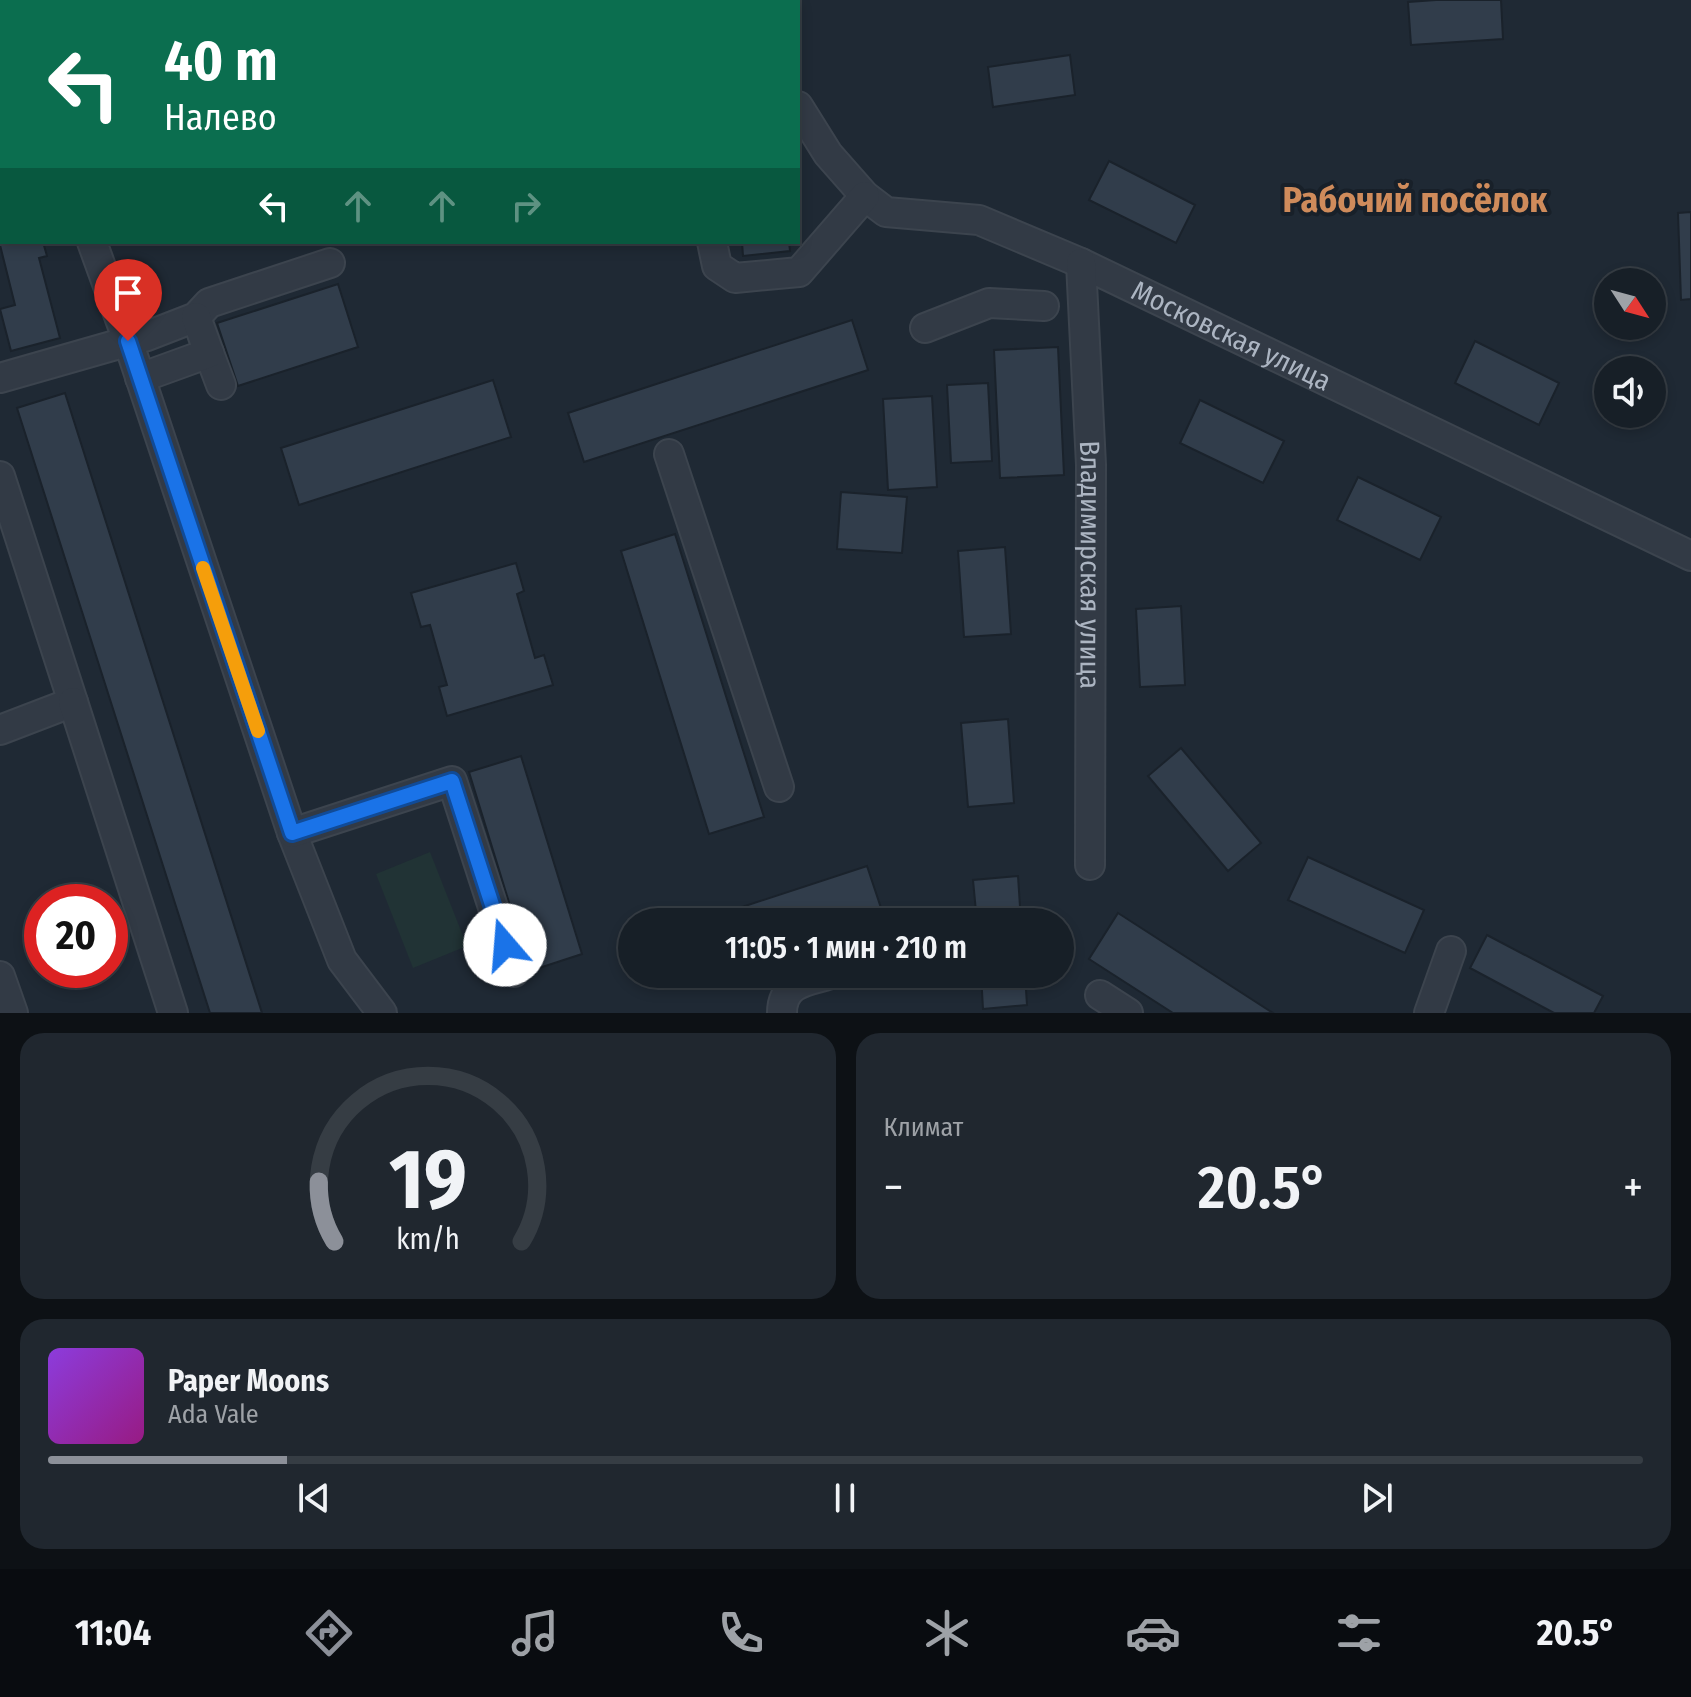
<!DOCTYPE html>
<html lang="ru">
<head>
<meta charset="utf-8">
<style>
  body { margin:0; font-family:"Fira Sans Condensed",sans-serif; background:#20272f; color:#f1f3f6; height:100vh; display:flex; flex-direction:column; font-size:30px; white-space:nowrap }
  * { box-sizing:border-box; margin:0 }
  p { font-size:26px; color:#9ea2a7 }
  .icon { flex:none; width:44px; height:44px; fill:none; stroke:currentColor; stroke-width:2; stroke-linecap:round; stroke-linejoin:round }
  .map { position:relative; height:1013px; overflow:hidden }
  .side { display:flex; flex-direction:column; gap:20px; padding:20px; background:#0d1115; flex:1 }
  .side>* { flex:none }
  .guide { position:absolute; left:0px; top:0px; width:800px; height:244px; box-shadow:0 4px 12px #0003,0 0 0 2px #363d44; background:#0b6e4f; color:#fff; overflow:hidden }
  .needle { width:52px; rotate:126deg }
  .tools { position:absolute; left:1594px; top:268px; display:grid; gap:16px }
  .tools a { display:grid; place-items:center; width:72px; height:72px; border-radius:50%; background:#171f27; box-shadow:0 4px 12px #0003,0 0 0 2px #363d44; font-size:40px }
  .speed { position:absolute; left:24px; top:884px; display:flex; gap:16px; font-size:40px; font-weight:700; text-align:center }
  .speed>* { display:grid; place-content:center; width:104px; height:104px; border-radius:50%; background:#171f27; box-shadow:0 4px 12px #0003,0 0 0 2px #363d44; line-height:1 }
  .speed .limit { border:12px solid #d22; background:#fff; color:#111 }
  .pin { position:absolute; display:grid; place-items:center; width:68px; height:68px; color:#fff; margin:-82px -34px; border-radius:50% 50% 50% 0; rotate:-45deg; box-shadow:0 0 8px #0007 }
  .pin .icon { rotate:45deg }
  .me { position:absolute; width:88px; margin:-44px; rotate:342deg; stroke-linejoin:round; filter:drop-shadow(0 0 6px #0008) }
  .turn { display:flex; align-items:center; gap:28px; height:168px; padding:0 32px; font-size:36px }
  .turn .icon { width:104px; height:104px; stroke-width:2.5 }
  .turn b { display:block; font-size:56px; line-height:68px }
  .lanes { display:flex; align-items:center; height:76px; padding:0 32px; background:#0003; justify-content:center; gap:40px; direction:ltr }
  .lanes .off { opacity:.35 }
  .big { font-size:60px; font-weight:600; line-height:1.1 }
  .side .card { flex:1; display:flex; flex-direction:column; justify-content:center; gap:12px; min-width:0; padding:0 28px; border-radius:24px; background:#20272f }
  .side .dial { align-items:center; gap:0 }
  .dial svg { height:208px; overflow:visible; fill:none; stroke:#363d44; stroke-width:7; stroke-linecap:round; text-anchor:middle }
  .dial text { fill:#f1f3f6; stroke:none }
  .song { display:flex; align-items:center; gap:24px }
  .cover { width:96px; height:96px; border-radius:12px; background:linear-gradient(135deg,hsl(270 70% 55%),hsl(310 70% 35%)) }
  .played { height:8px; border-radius:4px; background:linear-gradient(90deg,#8c9099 15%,#363d44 15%) }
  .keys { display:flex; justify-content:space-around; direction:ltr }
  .heat { display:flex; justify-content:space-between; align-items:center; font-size:44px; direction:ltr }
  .side .tiles { flex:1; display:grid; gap:20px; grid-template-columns:1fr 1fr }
  .card:last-child { grid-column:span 2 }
  .trip { position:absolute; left:618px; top:908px; width:456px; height:80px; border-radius:40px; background:#171f27; box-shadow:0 4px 12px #0003,0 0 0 2px #363d44; font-weight:600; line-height:80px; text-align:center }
  .dock { display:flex; height:128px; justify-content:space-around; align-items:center; background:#090c10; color:#9ea2a7 }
  .dock .icon { width:56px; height:56px }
  .dock .active { color:#8c9099 }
  .dock b { font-size:36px; color:#f1f3f6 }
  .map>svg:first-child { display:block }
  .green { fill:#213335 }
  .building { fill:#313d4b; stroke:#1a222b; stroke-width:2 }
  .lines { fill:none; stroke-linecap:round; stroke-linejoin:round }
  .minor-casing { stroke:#3c444e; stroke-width:32 }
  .major-casing { stroke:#3c444e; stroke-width:40 }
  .minor { stroke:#323a45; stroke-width:28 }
  .major { stroke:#505965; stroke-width:36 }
  .route-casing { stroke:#114b97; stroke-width:20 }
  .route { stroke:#1a73e8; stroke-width:14 }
  .slow { stroke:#f59e0b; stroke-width:14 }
  .labels { text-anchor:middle; stroke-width:8; stroke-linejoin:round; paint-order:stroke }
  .street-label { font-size:28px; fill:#acb5c2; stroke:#182029 }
  .district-label { font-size:36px; font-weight:bold; fill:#cf8b5b; stroke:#182029 }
</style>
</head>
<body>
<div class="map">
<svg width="1691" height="1013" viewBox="0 0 1691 1013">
  <rect width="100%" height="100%" fill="#1f2934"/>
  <path class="green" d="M430,852L467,946L413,968L376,874Z"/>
  <g class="building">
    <path d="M1436,0H1501L1503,39L1411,45L1408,2Z"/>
    <path d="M1070,55L1075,95L993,107L988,67Z"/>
    <path d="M1109,161L1195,205L1176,243L1089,200Z"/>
    <path d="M0,200H2V242H43L47,256L39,258L60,338L11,351L0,309L15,305L0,245Z"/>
    <path d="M1691,212V299L1681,300L1678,213Z"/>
    <path d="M742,242H789L790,251L743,256Z"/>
    <path d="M338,284L358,347L238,386L217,323Z"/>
    <path d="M852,320L868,370L584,462L568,413Z"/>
    <path d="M1475,341L1559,383L1539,425L1455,383Z"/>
    <path d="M1058,347L1064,475L1000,478L994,350Z"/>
    <path d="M493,380L511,437L299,505L281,448Z"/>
    <path d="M988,383L992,461L951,463L947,385Z"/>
    <path d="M65,393L262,1013H210L77,596L17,408Z"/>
    <path d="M932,396L937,487L888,490L883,399Z"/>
    <path d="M1200,400L1284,441L1263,483L1180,443Z"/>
    <path d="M1358,477L1441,517L1420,560L1337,520Z"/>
    <path d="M841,492L907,497L902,553L837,549Z"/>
    <path d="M675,534L764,817L709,834L621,551Z"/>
    <path d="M1005,547L1011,634L964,637L958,551Z"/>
    <path d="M516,563L524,591L517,594L535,658L544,655L553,685L447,716L439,687L447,685L430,625L421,627L411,593Z"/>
    <path d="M1181,606L1185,685L1140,687L1136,609Z"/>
    <path d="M1008,719L1014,803L968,807L961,723Z"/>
    <path d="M1181,748L1261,843L1228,871L1148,776Z"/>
    <path d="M521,756L582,954L530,971L469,772Z"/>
    <path d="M1308,857L1424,910L1405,953L1288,900Z"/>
    <path d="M867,866L884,917L871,922H740L736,909Z"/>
    <path d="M1018,876L1021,922H977L973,880Z"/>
    <path d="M1118,913L1273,1013H1173L1089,959Z"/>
    <path d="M1487,935L1603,996L1594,1013H1554L1470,968Z"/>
    <path d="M981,974H1025L1027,1005L983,1009Z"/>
  </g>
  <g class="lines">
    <defs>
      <g id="minor">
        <path d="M601,0V2"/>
        <path d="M754,0V2"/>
        <path id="s1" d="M798,106L828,154L865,196L886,212L979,220L1081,263L1691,556"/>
        <path d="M92,242L128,341L292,833L342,960L382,1013"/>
        <path d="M712,242L717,266L735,278L799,272L865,196"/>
        <path id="s2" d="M1081,263L1091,465L1090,865"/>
        <path d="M925,328L989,303L1044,306"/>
        <path d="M209,353L221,385"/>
        <path d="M0,378L147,336L196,317L209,303L330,263"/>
        <path d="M140,378L209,353L196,317"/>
        <path d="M669,454L779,787"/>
        <path d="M0,476L73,702L0,730"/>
        <path d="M73,702L173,1013"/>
        <path d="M292,833L452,781L514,972"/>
        <path d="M0,976L13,1013"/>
        <path d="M1100,995L1128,1013"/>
        <path d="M782,1013C782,982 808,981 832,974"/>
        <path d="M1429,1013L1451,951"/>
      </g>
      <g id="major">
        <path d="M376,2L388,0"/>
        <path d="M0,90L2,89"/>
      </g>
    </defs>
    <use href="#minor" class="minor-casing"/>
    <use href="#major" class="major-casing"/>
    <use href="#minor" class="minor"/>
    <use href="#major" class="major"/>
  </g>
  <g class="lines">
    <defs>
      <path id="route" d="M128,341L292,833L452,781L505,945"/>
    </defs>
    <use href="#route" class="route-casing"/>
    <use href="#route" class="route"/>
    <path class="slow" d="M203,568L258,731"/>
  </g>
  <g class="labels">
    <g class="street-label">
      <text dy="10" stroke="none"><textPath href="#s1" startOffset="510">Московская улица</textPath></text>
      <text dy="10" stroke="none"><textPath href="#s2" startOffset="302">Владимирская улица</textPath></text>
    </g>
    <g class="district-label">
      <text x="1415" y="212">Рабочий посёлок</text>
    </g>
  </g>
</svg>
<div class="tools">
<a><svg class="needle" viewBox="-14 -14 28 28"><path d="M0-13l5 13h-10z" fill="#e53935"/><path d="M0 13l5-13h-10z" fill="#9ea2a7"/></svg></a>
<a><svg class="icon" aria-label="sound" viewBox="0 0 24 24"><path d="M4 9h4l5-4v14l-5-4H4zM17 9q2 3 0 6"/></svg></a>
</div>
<div class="speed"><div class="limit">20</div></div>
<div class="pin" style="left:128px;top:341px;background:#d93025"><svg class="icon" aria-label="arrive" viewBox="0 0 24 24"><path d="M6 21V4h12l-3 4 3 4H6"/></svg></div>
<svg class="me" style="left:505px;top:945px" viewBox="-20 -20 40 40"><circle r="19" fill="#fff"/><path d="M0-13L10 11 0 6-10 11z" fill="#1a73e8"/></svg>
<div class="trip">11:05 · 1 мин · 210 m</div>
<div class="guide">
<div class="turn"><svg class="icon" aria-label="left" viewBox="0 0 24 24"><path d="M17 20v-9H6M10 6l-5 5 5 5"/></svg><div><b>40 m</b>Налево</div></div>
<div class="lanes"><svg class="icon" aria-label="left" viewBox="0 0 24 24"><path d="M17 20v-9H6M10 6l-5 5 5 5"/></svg><svg class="icon off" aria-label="ahead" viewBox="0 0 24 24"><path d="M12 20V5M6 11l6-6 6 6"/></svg><svg class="icon off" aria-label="ahead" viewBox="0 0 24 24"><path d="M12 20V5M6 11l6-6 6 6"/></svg><svg class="icon off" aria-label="right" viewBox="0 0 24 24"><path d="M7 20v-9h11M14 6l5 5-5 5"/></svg></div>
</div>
</div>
<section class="side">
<div class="tiles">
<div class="card dial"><svg viewBox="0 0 100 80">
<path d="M14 69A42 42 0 1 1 86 69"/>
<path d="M14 69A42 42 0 0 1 8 46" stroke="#8c9099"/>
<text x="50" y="56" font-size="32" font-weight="700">19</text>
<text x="50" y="72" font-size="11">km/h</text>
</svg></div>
<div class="card"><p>Климат</p>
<div class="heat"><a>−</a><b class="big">20.5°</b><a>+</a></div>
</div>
<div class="card">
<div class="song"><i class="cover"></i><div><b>Paper Moons</b><p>Ada Vale</p></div></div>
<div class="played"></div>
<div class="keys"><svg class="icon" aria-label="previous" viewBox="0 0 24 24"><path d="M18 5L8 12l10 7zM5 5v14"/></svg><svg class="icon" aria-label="pause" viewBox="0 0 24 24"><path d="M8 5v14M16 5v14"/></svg><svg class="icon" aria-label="next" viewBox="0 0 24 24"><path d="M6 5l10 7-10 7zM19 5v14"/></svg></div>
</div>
</div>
</section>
<nav class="dock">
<b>11:04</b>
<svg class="icon active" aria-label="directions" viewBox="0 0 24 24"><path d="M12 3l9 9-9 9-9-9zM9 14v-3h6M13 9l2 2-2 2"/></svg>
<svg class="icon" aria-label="music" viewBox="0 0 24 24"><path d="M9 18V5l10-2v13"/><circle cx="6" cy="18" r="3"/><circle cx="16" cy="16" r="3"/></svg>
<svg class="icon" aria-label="phone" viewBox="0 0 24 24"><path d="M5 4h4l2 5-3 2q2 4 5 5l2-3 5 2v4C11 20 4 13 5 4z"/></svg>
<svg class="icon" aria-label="climate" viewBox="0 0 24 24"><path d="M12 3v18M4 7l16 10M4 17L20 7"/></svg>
<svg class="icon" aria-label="car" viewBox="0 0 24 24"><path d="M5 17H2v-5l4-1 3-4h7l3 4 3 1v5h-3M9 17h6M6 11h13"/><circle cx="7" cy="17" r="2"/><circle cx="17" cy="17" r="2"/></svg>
<svg class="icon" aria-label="filters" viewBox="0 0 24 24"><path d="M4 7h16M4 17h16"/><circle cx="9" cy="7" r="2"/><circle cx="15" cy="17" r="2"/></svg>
<b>20.5°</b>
</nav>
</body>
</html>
